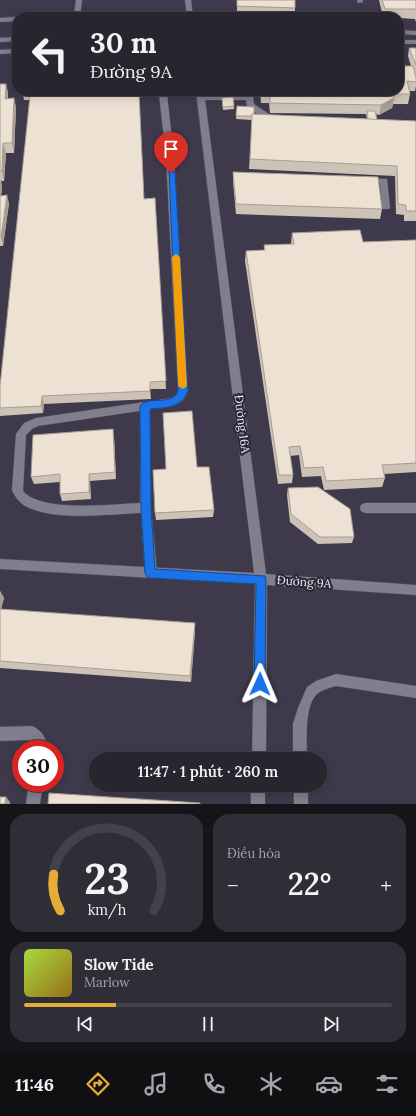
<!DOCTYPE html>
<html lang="vi">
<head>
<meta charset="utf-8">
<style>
  body { margin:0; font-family:Lora,serif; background:#2f2d36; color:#f1f3f6; height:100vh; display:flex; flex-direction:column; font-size:15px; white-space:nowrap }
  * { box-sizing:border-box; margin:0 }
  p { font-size:13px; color:#a4a5aa }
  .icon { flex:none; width:22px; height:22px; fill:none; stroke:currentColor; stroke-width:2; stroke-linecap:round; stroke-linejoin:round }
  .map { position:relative; height:804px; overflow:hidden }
  .details { display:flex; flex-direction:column; gap:10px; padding:10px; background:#151419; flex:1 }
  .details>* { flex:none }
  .guide { position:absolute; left:12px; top:12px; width:392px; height:84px; border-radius:16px; box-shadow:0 2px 10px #0003,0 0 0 1px #43424a; background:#27252e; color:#f1f3f6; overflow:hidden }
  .speed { position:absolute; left:12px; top:740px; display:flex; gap:8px; font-size:20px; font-weight:700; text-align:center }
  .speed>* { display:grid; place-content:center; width:52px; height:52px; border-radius:50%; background:#27252e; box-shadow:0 2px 10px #0003,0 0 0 1px #43424a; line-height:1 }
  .speed .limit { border:6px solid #d22; background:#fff; color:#111 }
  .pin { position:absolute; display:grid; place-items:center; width:34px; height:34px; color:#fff; margin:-41px -17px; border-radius:50% 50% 50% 0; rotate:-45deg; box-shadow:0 0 4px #0007 }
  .pin .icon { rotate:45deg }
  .me { position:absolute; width:44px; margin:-22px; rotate:1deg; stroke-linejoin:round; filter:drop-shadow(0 0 3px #0008) }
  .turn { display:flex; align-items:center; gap:14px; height:84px; padding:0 12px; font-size:18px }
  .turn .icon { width:52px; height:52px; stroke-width:2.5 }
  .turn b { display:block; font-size:28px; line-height:34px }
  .big { font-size:30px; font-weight:600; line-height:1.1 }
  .details .card { flex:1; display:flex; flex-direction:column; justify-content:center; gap:6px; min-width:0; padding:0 14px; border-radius:16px; background:#2f2d36 }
  .details .dial { align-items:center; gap:0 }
  .dial svg { height:104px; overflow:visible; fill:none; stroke:#43424a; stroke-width:7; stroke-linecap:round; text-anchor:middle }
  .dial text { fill:#f1f3f6; stroke:none }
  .song { display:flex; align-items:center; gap:12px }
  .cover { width:48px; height:48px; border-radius:6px; background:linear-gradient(135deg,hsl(80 70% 55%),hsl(40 70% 35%)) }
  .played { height:4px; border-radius:2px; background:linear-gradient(90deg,#e6ac36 25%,#43424a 25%) }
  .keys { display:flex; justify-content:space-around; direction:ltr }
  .heat { display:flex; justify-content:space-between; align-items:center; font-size:22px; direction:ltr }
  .details .tiles { flex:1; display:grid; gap:10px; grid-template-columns:1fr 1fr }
  .card:last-child { grid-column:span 2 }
  .trip { position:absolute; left:89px; top:752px; width:238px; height:40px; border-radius:20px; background:#27252e; box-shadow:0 2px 10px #0003,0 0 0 1px #43424a; font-weight:600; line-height:40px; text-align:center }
  .tab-bar { display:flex; height:64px; justify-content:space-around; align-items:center; background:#100f12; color:#a4a5aa }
  .tab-bar .icon { width:28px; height:28px }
  .tab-bar .selected { color:#e6ac36 }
  .tab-bar b { font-size:18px; color:#f1f3f6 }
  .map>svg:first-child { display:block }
  .built { fill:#3e3a4c; fill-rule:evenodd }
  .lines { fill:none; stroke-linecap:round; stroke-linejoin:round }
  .service-casing { stroke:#52505b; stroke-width:1 }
  .minor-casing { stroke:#52505b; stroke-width:1 }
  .tertiary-casing { stroke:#52505b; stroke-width:1 }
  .service { fill:#817e8d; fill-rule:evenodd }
  .minor { fill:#817e8d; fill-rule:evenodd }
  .tertiary { fill:#817e8d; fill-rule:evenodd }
  .wall { fill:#ccc2b5 }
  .shaded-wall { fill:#a69e94 }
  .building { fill:#ede1d3; stroke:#a69e94 }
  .route { fill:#1a73e8; stroke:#114b97 }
  .slow { fill:#f59e0b }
  .labels { text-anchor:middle; stroke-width:4; stroke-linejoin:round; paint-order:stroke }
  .street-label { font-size:12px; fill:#edebf4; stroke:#2a2734 }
</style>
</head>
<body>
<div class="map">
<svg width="416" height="804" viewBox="0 0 416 804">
  <rect width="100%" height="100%" fill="#34313e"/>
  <path class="built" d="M0,0H416V804H0ZM17,17H399V91H17ZM21,749H55V783H21ZM96,759H320V785H96Z"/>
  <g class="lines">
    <defs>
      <g id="service">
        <path d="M76,0H82L80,17H60L63,15L74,14Z"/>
        <path d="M357,0H363V2L358,3Z"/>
        <path d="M17,17V21L0,22V18Z"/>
        <path d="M157,91H165L167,94L174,157L188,391C182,409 166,407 150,409L151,508L157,573L155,577L151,578L147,577L145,573L141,513C107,514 56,522 25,506C19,502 15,497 12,490L16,434L24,423L36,418L172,398L177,395L178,391L166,157L159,94ZM140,411V503C113,504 41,513 23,491L26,435L32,429L38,426Z"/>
        <path d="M198,96H253L254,104L272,116L280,119L276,121L267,120L247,107L246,100H201L197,98Z"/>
        <path d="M362,178L387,179L390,207L389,209H383L382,207L380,183L362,182Z"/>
        <path d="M365,503H416V513H365L361,511L360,508L361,505Z"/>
        <path d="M336,674L416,686V698L336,686C329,688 321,690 316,695C304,708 307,743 307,759H293V724L298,708L307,687L316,681Z"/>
        <path d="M32,726C42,730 47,739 47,749H33V744L29,740L0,741V727Z"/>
        <path d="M29,783H43L40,804H26Z"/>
        <rect x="294" y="785" width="14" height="19"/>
      </g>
      <g id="minor">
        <path d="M185,0H191L193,17H187Z"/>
        <path d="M196,91H204L266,574L416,585V595L267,585L266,759H252L255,584L0,569V559L254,573Z"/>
        <rect x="251" y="785" width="14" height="19"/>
      </g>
      <g id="tertiary">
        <path d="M399,30L416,31V35L399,34Z"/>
        <path d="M17,37V41L0,42V38Z"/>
        <rect x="399" y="40" width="17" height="4"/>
        <path d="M17,49V53L0,54V50Z"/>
      </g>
    </defs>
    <use href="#service" class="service-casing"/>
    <use href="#minor" class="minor-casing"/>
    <use href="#tertiary" class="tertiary-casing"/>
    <use href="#service" class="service"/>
    <use href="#minor" class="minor"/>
    <use href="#tertiary" class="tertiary"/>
  </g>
  <g class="wall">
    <path d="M237,0L295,8V15L237,14Z"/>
    <path d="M379,0H416V22L415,19L399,18V17H383Z"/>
    <path d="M409,48H416V86L415,91H409L410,94L408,104H393L392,108L379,115L376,114L377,120L416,121V221H404V215L396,214L395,176L249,169L252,120L236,119L237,106L254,115L367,119L366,114L270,113L269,103H261L260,91H399L405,66H411L408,56Z"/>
    <path d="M0,84H6L8,93V99L14,98L16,108L14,153H6L4,181H1L2,188L1,196L9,203L3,246H0Z"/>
    <path d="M40,91V96L144,199L155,198L166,389H150L151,399L44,404L43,413L0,416V408L30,100H24L23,94Z"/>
    <path d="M222,98L234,106V109L223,110Z"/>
    <path d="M233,172L382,209L380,219L236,214L233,182Z"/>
    <path d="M292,233L363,242L416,240V472L384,474L385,478L382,487L324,490L321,476L302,477L299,455L290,456L293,475L292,483L278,484L245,261L246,251L264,250V245L291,244Z"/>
    <path d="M114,437L116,479L90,481L91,499L62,501L60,494V482L34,484L31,477Z"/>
    <path d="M288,488L354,537L352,543L318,544L290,522L287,495Z"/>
    <path d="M214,510L213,517L156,520L155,513Z"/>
    <path d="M0,591L4,598L1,609L195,631L191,682L0,668Z"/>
  </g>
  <g class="shaded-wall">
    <path d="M6,84L8,93L7,109L5,99Z"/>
    <path d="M14,98L16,108L14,153L12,143Z"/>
    <path d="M394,98L392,108L379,115L381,105Z"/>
    <path d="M3,143L6,153L4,181L2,171Z"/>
    <path d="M1,179L2,188L0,202V182Z"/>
    <path d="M7,195L9,203L3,246L1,237Z"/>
    <path d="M42,396L44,404L43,413L41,406Z"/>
    <path d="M113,429L114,437L116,479L115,472Z"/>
    <path d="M89,474L90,481L91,499L89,492Z"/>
    <path d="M0,591L4,598L0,613Z"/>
    <path d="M195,623V631L191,682L190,676Z"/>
    <path d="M6,797L10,802V804H5Z"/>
  </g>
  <g class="building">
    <path d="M237,0H295V8L237,6Z"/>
    <path d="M382,0H416V9H385Z"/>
    <path d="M409,48H416V65Z"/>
    <path d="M399,50H401L405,66H413L416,78V82L407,81L410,94H393L394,98L381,105L270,103V94L261,93V91H399Z"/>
    <path d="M0,84H6L5,99L14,98L12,143H3L2,171H0Z"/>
    <path d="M23,91H39V93L23,94Z"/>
    <path d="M139,92L144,199L155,198L166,381L150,382V391L42,396L41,406L0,408V386L30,96Z"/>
    <path d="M233,97L234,106L223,107L222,98Z"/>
    <path d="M237,106L254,107V115L252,114V116H236Z"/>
    <path d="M367,111H375L377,120L368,119Z"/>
    <path d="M252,114L416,121V211H406V205L398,204L397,166L250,159Z"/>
    <path d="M233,172L378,177L382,209L236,204Z"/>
    <path d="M7,195L1,237H0V196Z"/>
    <path d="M360,230L363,242L416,240V463L382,465L385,478L326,481L323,467L304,468L300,446L289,447L293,475H279L246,251L265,250L264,245L294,244L292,233Z"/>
    <path d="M192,411L197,467H209L214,510L155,513L153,470L166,469L163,413Z"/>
    <path d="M113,429L115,472L89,474V492L60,494V474L31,477L33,435Z"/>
    <path d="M318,487L350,509L354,537H320L291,514L288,488Z"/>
    <path d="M0,609L195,623L190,676L0,661Z"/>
    <path d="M49,793L200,803V804H48Z"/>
    <path d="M0,797H6L5,804H0Z"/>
  </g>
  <path class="route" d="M169,171H174L175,173L188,391C180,409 166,407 150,409L151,508L155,569L265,576L266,579L265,684L264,688L260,690L256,688L254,684L256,584L150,578L147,577L145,573L141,508L140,406C148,395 172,407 178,391Z"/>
  <path class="slow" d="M176,254L180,257L187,386L183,389L178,386L172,257Z"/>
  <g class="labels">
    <g class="street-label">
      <text transform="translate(242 424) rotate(83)" y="4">Đường 16A</text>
      <text transform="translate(304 582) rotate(4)" y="4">Đường 9A</text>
    </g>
  </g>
</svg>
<div class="speed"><div class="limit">30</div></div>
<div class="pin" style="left:171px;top:173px;background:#d93025"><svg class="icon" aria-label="arrive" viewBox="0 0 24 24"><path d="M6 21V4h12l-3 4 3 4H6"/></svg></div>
<svg class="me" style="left:260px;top:684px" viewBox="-20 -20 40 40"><path d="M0-17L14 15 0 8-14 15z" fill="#1a73e8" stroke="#fff" stroke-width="4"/></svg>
<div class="trip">11:47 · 1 phút · 260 m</div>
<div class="guide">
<div class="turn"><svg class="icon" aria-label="left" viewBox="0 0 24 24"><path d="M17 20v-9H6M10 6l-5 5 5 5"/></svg><div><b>30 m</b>Đường 9A</div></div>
</div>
</div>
<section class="details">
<div class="tiles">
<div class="card dial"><svg viewBox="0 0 100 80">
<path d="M14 69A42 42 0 1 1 86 69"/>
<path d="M14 69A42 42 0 0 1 9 41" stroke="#e6ac36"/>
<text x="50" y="56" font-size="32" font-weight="700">23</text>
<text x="50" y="72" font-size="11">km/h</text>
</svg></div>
<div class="card"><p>Điều hòa</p>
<div class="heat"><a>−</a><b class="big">22°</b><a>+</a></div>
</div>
<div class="card">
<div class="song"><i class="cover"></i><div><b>Slow Tide</b><p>Marlow</p></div></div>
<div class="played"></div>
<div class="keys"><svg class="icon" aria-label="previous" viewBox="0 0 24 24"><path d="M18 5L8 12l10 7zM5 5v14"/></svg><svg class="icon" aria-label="pause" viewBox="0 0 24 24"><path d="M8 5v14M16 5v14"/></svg><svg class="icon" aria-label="next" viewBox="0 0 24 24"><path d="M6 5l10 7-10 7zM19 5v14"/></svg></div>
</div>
</div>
</section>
<nav class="tab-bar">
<b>11:46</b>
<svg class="icon selected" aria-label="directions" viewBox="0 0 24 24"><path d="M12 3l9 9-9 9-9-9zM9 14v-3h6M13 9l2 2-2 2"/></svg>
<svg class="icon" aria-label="music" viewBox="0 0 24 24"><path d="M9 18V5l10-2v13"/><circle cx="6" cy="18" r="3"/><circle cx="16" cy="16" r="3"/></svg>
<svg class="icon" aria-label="phone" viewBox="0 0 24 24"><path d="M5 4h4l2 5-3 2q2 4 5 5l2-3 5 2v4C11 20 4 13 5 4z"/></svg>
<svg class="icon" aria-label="climate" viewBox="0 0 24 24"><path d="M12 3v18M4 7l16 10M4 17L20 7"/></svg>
<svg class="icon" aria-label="car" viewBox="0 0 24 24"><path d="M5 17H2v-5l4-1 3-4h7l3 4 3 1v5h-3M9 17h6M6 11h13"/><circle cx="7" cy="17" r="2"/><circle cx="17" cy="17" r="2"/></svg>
<svg class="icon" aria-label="filters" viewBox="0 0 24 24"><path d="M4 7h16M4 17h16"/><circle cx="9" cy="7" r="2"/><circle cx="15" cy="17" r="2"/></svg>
</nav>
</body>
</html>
